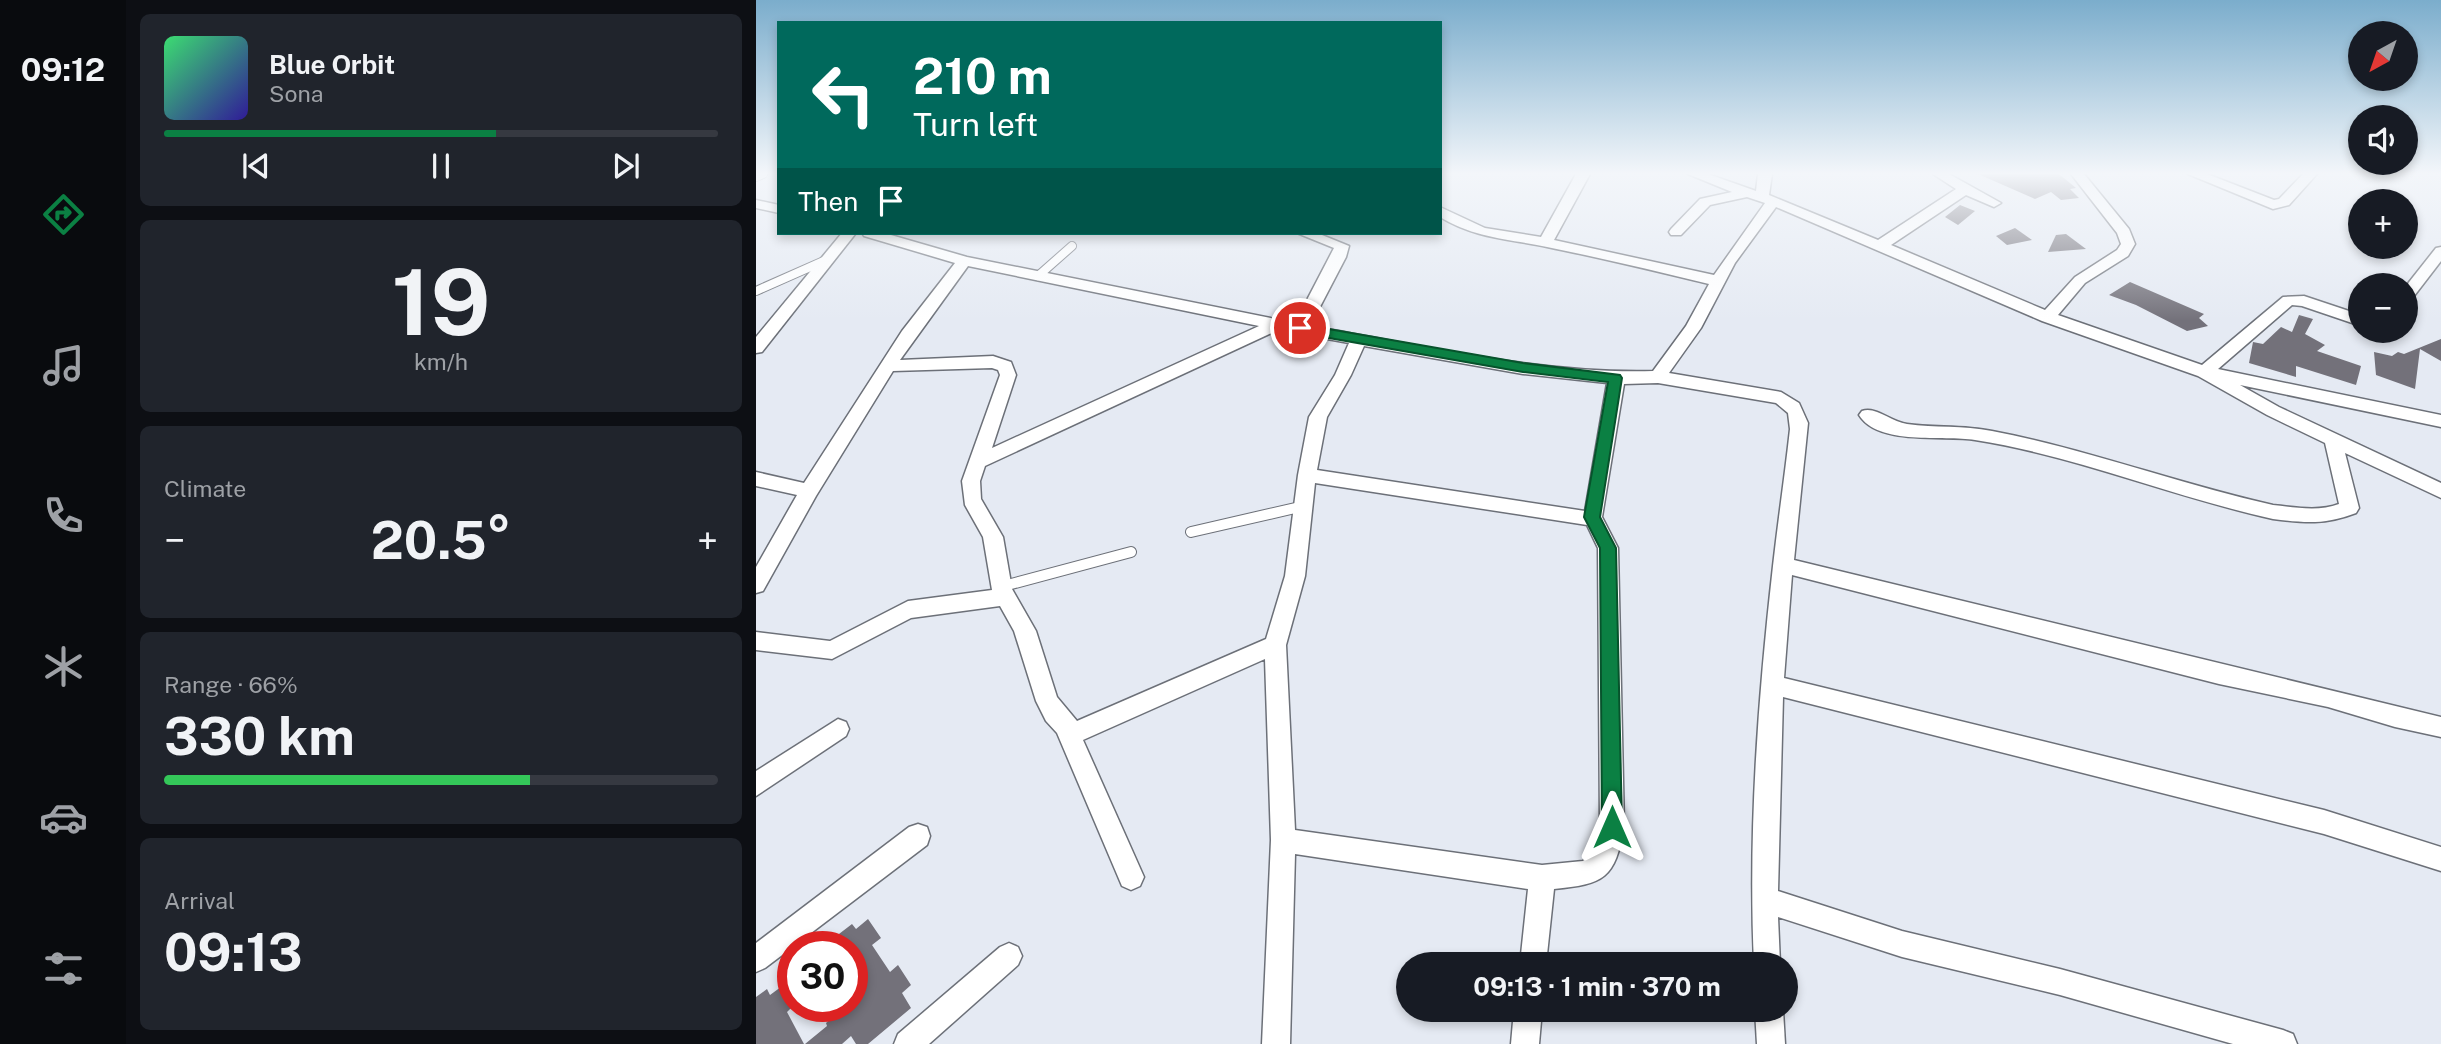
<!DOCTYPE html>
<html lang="en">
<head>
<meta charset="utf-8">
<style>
  body { margin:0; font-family:"Public Sans",sans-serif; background:#20242c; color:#f1f3f6; height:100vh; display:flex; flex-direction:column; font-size:26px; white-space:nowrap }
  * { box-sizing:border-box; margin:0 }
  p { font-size:23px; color:#9ea1a6 }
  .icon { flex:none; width:38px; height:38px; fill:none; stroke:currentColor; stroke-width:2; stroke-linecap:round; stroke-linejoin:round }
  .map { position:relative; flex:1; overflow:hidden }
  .panel { display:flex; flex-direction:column; gap:14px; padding:14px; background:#0d0f14; width:630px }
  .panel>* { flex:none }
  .top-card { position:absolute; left:21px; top:21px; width:665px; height:214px; border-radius:0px; box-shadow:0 4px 10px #0003; background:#00695c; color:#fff; overflow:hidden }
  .needle { width:46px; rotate:220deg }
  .controls { position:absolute; left:1592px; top:21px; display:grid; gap:14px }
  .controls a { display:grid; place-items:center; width:70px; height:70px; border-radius:50%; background:#171b24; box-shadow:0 4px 10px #0003; font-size:35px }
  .speed { position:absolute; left:21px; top:931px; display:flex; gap:14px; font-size:35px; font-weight:700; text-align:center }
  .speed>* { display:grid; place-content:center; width:91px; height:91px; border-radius:50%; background:#171b24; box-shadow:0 4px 10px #0003; line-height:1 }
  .speed .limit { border:10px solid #d22; background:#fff; color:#111 }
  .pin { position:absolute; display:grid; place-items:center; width:60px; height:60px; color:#fff; margin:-30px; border:4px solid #fff; border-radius:50%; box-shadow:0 2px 7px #0007 }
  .me { position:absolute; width:77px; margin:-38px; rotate:0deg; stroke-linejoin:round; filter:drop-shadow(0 0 5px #0008) }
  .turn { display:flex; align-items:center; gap:24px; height:147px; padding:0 21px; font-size:32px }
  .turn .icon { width:91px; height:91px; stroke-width:2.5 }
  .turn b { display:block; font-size:49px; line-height:60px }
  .then { display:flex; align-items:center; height:66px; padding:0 21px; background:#0003; gap:14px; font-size:26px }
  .big { font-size:52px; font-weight:700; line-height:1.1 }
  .panel .tile { flex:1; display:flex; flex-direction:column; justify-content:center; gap:10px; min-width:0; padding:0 24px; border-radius:10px; background:#20242c }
  .panel .dial { align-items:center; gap:0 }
  .dial b { font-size:91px; line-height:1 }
  .song { display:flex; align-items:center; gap:21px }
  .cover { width:84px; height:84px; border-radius:10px; background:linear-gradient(135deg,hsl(140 70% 55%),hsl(250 70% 35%)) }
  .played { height:7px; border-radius:4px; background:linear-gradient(90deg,#0b8043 60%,#363941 60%) }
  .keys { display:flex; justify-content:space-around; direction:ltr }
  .heat { display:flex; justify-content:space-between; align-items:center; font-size:38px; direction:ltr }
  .charge { height:10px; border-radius:5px; background:linear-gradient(90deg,#34c759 66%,#363941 0) }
  .trip { position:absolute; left:640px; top:952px; width:402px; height:70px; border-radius:35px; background:#171b24; box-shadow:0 4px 10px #0003; font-weight:700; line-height:70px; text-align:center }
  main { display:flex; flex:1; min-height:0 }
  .tabs { display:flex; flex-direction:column; width:126px; justify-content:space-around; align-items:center; background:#090b0e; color:#9ea1a6 }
  .tabs .icon { width:49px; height:49px }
  .tabs .current { color:#0b8043 }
  .tabs b { font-size:32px; color:#f1f3f6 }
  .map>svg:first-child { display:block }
  .building { fill:#73717a }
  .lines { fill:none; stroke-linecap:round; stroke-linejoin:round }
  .lane-far1-casing { stroke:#6c7078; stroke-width:10 }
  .lane-casing { stroke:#6c7078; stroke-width:12 }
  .street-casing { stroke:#6c7078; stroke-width:3 }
  .lane-far1 { stroke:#fff; stroke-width:8 }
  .lane { stroke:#fff; stroke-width:10 }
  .street { fill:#fff; fill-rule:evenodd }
  .route { fill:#0b8043; stroke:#07532c; stroke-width:2 }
</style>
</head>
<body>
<main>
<nav class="tabs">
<b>09:12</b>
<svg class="icon current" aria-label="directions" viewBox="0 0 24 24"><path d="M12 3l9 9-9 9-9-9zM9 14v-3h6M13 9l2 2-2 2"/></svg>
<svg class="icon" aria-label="music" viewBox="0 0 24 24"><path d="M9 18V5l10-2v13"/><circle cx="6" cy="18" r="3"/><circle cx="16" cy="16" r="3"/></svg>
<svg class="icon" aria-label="phone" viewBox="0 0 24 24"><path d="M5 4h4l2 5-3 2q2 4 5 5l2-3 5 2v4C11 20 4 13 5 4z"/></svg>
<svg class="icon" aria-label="climate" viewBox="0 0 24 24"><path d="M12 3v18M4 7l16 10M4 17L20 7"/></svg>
<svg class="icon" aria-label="car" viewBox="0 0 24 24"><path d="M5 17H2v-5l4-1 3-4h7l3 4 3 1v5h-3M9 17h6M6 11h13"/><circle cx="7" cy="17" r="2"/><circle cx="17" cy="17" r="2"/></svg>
<svg class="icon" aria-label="filters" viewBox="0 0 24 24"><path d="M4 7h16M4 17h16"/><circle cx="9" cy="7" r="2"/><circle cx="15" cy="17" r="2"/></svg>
</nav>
<section class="panel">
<div class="tile">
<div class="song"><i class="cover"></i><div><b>Blue Orbit</b><p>Sona</p></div></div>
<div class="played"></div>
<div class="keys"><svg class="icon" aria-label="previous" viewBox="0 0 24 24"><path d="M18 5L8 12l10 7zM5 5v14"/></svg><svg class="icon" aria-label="pause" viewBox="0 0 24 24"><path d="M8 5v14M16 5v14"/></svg><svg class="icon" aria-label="next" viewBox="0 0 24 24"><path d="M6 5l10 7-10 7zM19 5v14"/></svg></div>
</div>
<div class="tile dial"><b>19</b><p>km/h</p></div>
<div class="tile"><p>Climate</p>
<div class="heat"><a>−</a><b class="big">20.5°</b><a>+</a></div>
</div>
<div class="tile"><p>Range · 66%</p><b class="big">330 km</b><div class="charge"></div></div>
<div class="tile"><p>Arrival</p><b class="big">09:13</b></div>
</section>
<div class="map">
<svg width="1685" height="1044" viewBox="0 0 1685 1044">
  <rect width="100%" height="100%" fill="#e5eaf3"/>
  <g class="building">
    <path d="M1222,174H1303L1320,188L1314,189L1323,198L1305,200L1295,192L1279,199Z"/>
    <path d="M1204,205L1219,211L1202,225L1189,217Z"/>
    <path d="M1259,228L1276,240L1251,245L1240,236Z"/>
    <path d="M1310,234L1330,249L1292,252L1300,235Z"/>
    <path d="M1374,282L1448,314L1443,318L1452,326L1431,331L1380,305L1353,295Z"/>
    <path d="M1543,315L1557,319L1549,334L1569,345L1561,351L1605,366L1600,385L1540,366V377L1493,363L1497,342L1507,344L1525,327L1536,332Z"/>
    <path d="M1685,339V361L1664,349L1659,389L1620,375L1618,352L1636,356L1642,352L1648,354Z"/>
    <path d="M112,919L125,938L116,945L134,972L142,965L155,985L146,993L155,1008L112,1044H100L95,1036L86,1044H49L71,1026L70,1023L86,1010V1006H96V947H66L96,924L100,929Z"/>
    <path d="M29,984L37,997V1006L31,1012L48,1044H0V997L11,989L14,995Z"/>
  </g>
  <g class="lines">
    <defs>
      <g id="lane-far1">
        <path d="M0,177L7,174"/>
        <path d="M282,276L316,246"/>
        <path d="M0,291L70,260"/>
      </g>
      <g id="lane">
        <path d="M435,532L548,506"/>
        <path d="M244,587L375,552"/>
      </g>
      <g id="street">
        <path d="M820,174H834L798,240L958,275L1009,203L991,197L954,205L925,235H915L913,232L915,229L944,199L976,192L932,174H952L1000,191L1002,174H1016L1013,195L1122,240L1200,189L1177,174H1193L1245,203L1238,207L1210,195L1135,245L1289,310L1319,277L1361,250L1365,244L1361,233L1315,174H1328L1373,229L1379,244L1372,256L1329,283L1302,315L1446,365L1527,297L1548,296L1605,315V326L1546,306L1536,305L1462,369L1685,415V427L1484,385L1523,407L1685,483V498L1589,453L1603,508L1600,513C1569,525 1549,523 1517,519C1417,497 1321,456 1219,440C1188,435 1122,446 1103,415L1106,411C1120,406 1135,422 1151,424C1179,428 1207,425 1236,431C1331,449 1422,484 1517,505C1538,507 1562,512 1583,504L1569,443L1511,415L1442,376L1286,321L1020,207L979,263L945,328L913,373L1025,392L1043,403L1052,423L1038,560L1685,717V737L1639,727L1572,707L1463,684L1036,575L1028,678L1568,810L1685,847V871L1568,834L1027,697L1022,891L1146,931L1304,969L1527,1030L1537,1034L1541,1044H1477L1304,995L1146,957L1022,917L1024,964H998C992,832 1002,698 1017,566C1022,521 1029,475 1034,429L1032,413L1020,403L902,383L868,384L846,517L862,548L868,827C859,879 848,884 798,889L790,964H764L772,889L539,854L534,1044H506L515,840L509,659L327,740L388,877L384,886L375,890L366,886L301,733L290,721L280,701L258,631L244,606L155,618L76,659L0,650V632L74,641L152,601L236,590L227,537L209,505L206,481L244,375L242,370L236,368L137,371L60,496L7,591L0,593V567L41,495L0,486V472L48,483L146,331L199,263L108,236L106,233H128L211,257L539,323L578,248L541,233H561L593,246L590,257L554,326C666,345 782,374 897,371L930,326L953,284C899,271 846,258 791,247C753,239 718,238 684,217V207L729,228L785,237ZM212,266L503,326L236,448L260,375L255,362L237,356L144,360ZM522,330L593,343L579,375L553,417L542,475L529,576L510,639L321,721L301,697L280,631L256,589L247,537L225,499L224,481L229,466ZM608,346L767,374L851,383L829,511L561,470L571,417L595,375ZM559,483L831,525L842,548L844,827L840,848L827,861L786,865L539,830L530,645L549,576Z"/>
        <path d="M1432,174H1451L1518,200L1523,199L1547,174H1561L1533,205L1517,209Z"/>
        <path d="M0,200L23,205V213L0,208Z"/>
        <path d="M86,233H100L6,352L0,353V337Z"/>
        <path d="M1685,247V261L1655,300L1650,302V286L1680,248Z"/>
        <path d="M82,719L90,722L93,729L90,736L0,796V771Z"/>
        <path d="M162,824L171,827L174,836L171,845L9,968L0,972V943L153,827Z"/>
        <path d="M253,943L262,947L266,956L262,965L173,1044H138L142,1034L244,947Z"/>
        <path d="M758,1010H786L783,1044H755Z"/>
        <path d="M999,1010H1027L1029,1044H1001Z"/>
      </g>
    </defs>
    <use href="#lane-far1" class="lane-far1-casing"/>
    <use href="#lane" class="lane-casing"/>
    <use href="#street" class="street-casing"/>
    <use href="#lane-far1" class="lane-far1"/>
    <use href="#lane" class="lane"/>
    <use href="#street" class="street"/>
  </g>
  <linearGradient id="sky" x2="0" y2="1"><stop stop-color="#7badcc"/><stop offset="0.54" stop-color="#f3f6fa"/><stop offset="1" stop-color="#f3f6fa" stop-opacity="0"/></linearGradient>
  <rect width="1685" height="321" fill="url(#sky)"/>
  <path class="route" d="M544,324L767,363L864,375L866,378L844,517L860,548L866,827L863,834L856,837L849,834L846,827L844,548L828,517L852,382L767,372L539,332L537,328Z"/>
</svg>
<div class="controls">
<a><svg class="needle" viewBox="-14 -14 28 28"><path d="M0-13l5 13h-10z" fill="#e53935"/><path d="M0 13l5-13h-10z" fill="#9ea1a6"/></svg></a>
<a><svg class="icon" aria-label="sound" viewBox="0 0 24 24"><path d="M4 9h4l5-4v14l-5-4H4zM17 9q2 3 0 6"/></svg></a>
<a>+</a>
<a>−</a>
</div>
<div class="speed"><div class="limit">30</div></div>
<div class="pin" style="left:544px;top:328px;background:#d93025"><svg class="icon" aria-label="arrive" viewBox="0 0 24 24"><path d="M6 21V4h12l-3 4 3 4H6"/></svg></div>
<svg class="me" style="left:856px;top:827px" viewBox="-20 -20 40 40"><path d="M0-17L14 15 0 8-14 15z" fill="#0b8043" stroke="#fff" stroke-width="4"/></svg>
<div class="trip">09:13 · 1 min · 370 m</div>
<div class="top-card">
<div class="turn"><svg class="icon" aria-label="left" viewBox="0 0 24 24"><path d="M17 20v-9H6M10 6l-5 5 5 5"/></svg><div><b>210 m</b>Turn left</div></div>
<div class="then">Then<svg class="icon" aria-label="arrive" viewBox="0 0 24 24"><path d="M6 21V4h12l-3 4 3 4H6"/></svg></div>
</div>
</div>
</main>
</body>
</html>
